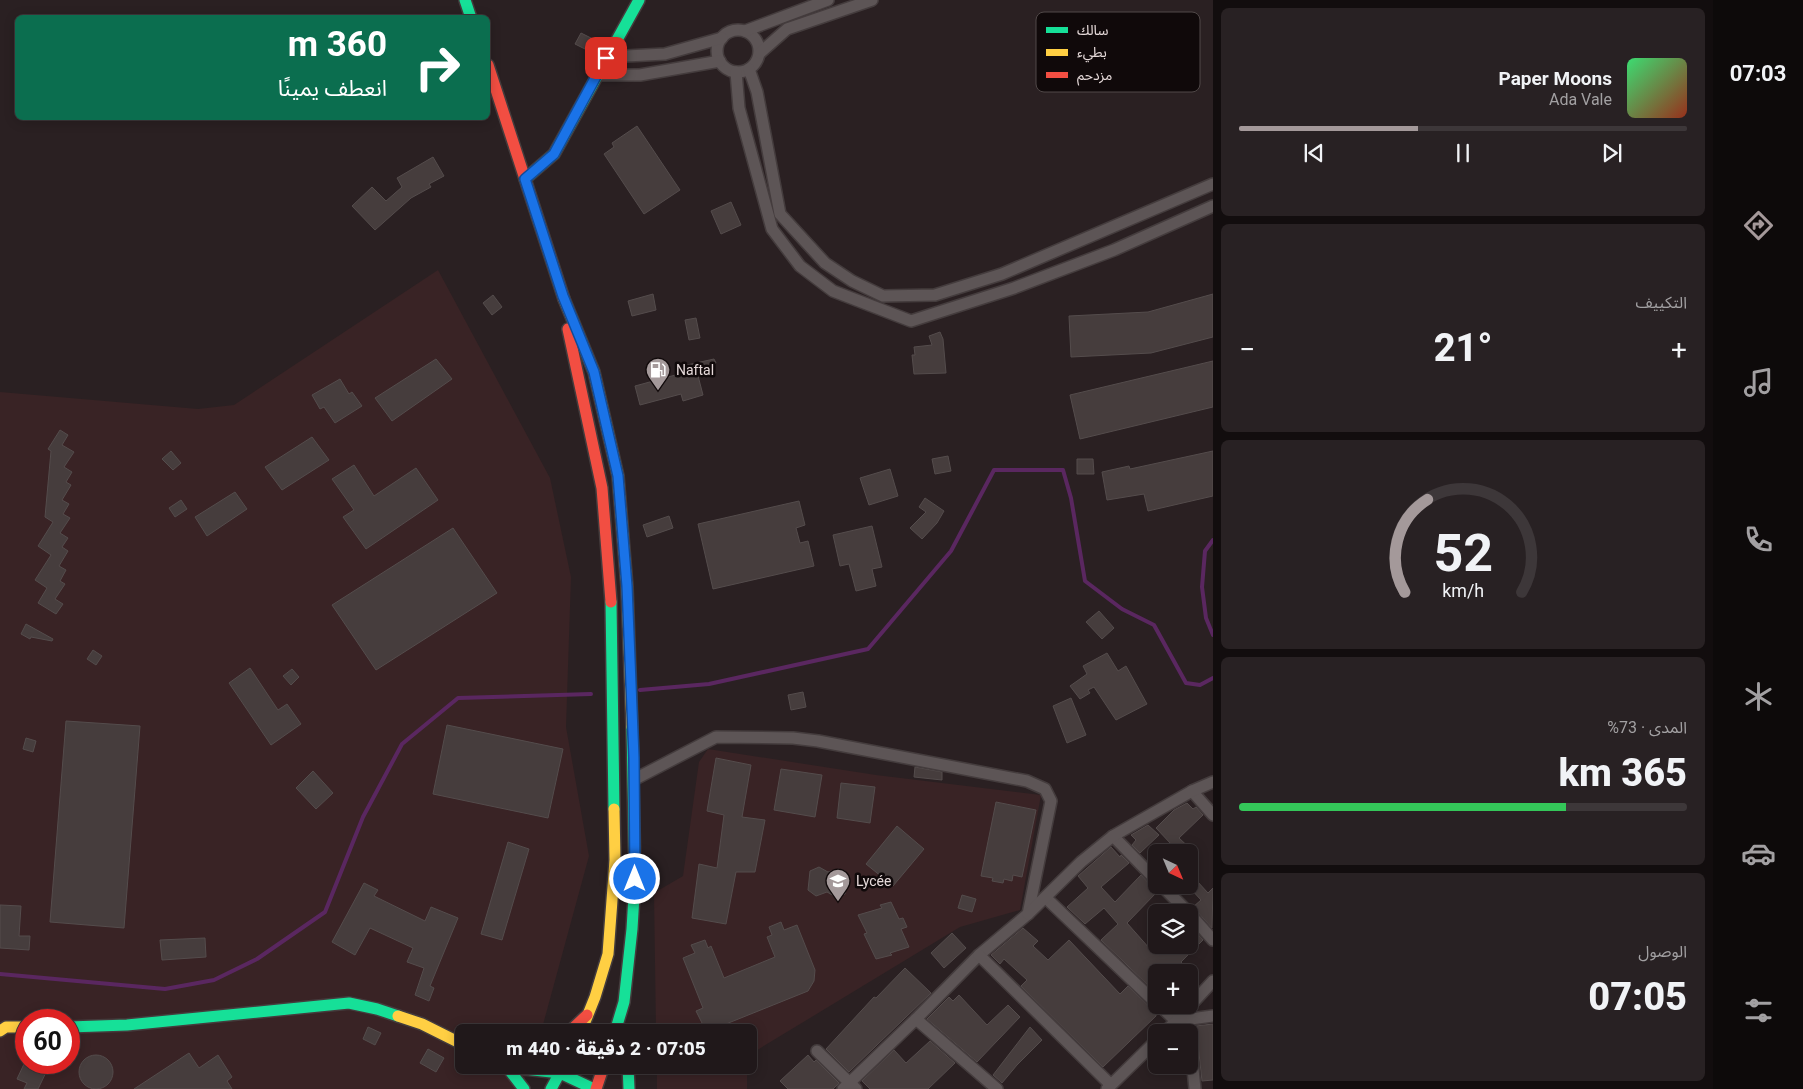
<!DOCTYPE html>
<html lang="ar">
<head>
<meta charset="utf-8">
<style>
  body { margin:0; font-family:Roboto,"Noto Sans Arabic",sans-serif; background:#282123; color:#f1f3f6; direction:rtl; height:100vh; display:flex; flex-direction:column; font-size:19px; white-space:nowrap }
  * { box-sizing:border-box; margin:0 }
  p { font-size:16px; color:#a2a0a2 }
  .icon { flex:none; width:28px; height:28px; fill:none; stroke:currentColor; stroke-width:2; stroke-linecap:round; stroke-linejoin:round }
  .map { position:relative; flex:1; overflow:hidden; direction:ltr }
  .details { display:flex; flex-direction:column; gap:8px; padding:8px; background:#120d0e; width:500px }
  .details>* { flex:none }
  .guide { position:absolute; left:15px; top:15px; width:475px; height:105px; border-radius:8px; box-shadow:0 2px 12px #0003,0 0 0 1px #3d3739; direction:rtl; background:#0b6e4f; color:#fff; overflow:hidden }
  .needle { width:32px; rotate:136deg }
  .fabs { position:absolute; left:1148px; top:844px; display:grid; gap:10px }
  .fabs a { display:grid; place-items:center; width:50px; height:50px; border-radius:8px; background:#20181a; box-shadow:0 2px 12px #0003,0 0 0 1px #3d3739; font-size:25px }
  .speed { position:absolute; left:15px; top:1009px; display:flex; gap:10px; font-size:25px; font-weight:700; text-align:center }
  .speed>* { display:grid; place-content:center; width:65px; height:65px; border-radius:50%; background:#20181a; box-shadow:0 2px 12px #0003,0 0 0 1px #3d3739; line-height:1 }
  .speed .limit { border:8px solid #d22; background:#fff; color:#111 }
  .pin { position:absolute; display:grid; place-items:center; width:42px; height:42px; color:#fff; margin:-21px; border-radius:10px; box-shadow:0 2px 8px #0006 }
  .me { position:absolute; width:55px; margin:-28px; rotate:0deg; stroke-linejoin:round; filter:drop-shadow(0 0 4px #0008) }
  .turn { display:flex; align-items:center; gap:18px; height:105px; padding:0 20px; font-size:22px }
  .turn .icon { width:65px; height:65px; stroke-width:2.5 }
  .turn b { display:block; font-size:35px; line-height:42px }
  .big { font-size:38px; font-weight:800; line-height:1.1 }
  .details .card { flex:1; display:flex; flex-direction:column; justify-content:center; gap:8px; min-width:0; padding:0 18px; border-radius:8px; background:#282123 }
  .details .dial { align-items:center; gap:0 }
  .dial svg { height:130px; overflow:visible; fill:none; stroke:#3d3739; stroke-width:7; stroke-linecap:round; text-anchor:middle }
  .dial text { fill:#f1f3f6; stroke:none }
  .song { display:flex; align-items:center; gap:15px }
  .cover { width:60px; height:60px; border-radius:8px; background:linear-gradient(135deg,hsl(140 70% 55%),hsl(10 70% 35%)) }
  .played { height:5px; border-radius:2px; background:linear-gradient(90deg,#a4999a 40%,#3d3739 40%) }
  .keys { display:flex; justify-content:space-around; direction:ltr }
  .heat { display:flex; justify-content:space-between; align-items:center; font-size:28px; direction:ltr }
  .charge { height:8px; border-radius:4px; background:linear-gradient(90deg,#34c759 73%,#3d3739 0) }
  .trip { position:absolute; left:455px; top:1024px; width:302px; height:50px; border-radius:8px; background:#20181a; box-shadow:0 2px 12px #0003,0 0 0 1px #3d3739; font-weight:800; line-height:50px; text-align:center; direction:rtl }
  main { display:flex; flex:1; min-height:0 }
  .tab-bar { display:flex; flex-direction:column; width:90px; justify-content:space-around; align-items:center; background:#0d0a0a; color:#a2a0a2 }
  .tab-bar .icon { width:35px; height:35px }
  .tab-bar .on { color:#a4999a }
  .tab-bar b { font-size:22px; color:#f1f3f6 }
  .map>svg:first-child { display:block }
  .built { fill:#392325; fill-rule:evenodd }
  .lines { fill:none; stroke-linecap:round; stroke-linejoin:round }
  .stream { stroke:#5a2760; stroke-width:4 }
  .building { fill:#463d3d; stroke:#544c4c }
  .street-casing { stroke:#443c3d; stroke-width:14 }
  .fast-casing { stroke:#443c3d; stroke-width:14 }
  .slow-casing { stroke:#443c3d; stroke-width:14 }
  .jam-casing { stroke:#443c3d; stroke-width:14 }
  .street { stroke:#5d5556; stroke-width:11 }
  .fast { stroke:#16e098; stroke-width:11 }
  .slow { stroke:#ffcf43; stroke-width:11 }
  .jam { stroke:#f24e42; stroke-width:11 }
  .route-casing { stroke:#114b97; stroke-width:12 }
  .route { stroke:#1a73e8; stroke-width:9 }
  .labels { text-anchor:middle; stroke-width:5; stroke-linejoin:round; paint-order:stroke }
  .poi-label { font-size:14px; fill:#e6dada; stroke:#10090a; text-anchor:start }
  .key { fill:#10090a; stroke:#504848; stroke-width:1 }
  .key-label { font-size:14px; fill:#e6dada }
</style>
</head>
<body>
<main>
<nav class="tab-bar">
<b>07:03</b>
<svg class="icon on" aria-label="directions" viewBox="0 0 24 24"><path d="M12 3l9 9-9 9-9-9zM9 14v-3h6M13 9l2 2-2 2"/></svg>
<svg class="icon" aria-label="music" viewBox="0 0 24 24"><path d="M9 18V5l10-2v13"/><circle cx="6" cy="18" r="3"/><circle cx="16" cy="16" r="3"/></svg>
<svg class="icon" aria-label="phone" viewBox="0 0 24 24"><path d="M5 4h4l2 5-3 2q2 4 5 5l2-3 5 2v4C11 20 4 13 5 4z"/></svg>
<svg class="icon" aria-label="climate" viewBox="0 0 24 24"><path d="M12 3v18M4 7l16 10M4 17L20 7"/></svg>
<svg class="icon" aria-label="car" viewBox="0 0 24 24"><path d="M5 17H2v-5l4-1 3-4h7l3 4 3 1v5h-3M9 17h6M6 11h13"/><circle cx="7" cy="17" r="2"/><circle cx="17" cy="17" r="2"/></svg>
<svg class="icon" aria-label="filters" viewBox="0 0 24 24"><path d="M4 7h16M4 17h16"/><circle cx="9" cy="7" r="2"/><circle cx="15" cy="17" r="2"/></svg>
</nav>
<section class="details">
<div class="card">
<div class="song"><i class="cover"></i><div><b>Paper Moons</b><p>Ada Vale</p></div></div>
<div class="played"></div>
<div class="keys"><svg class="icon" aria-label="previous" viewBox="0 0 24 24"><path d="M18 5L8 12l10 7zM5 5v14"/></svg><svg class="icon" aria-label="pause" viewBox="0 0 24 24"><path d="M8 5v14M16 5v14"/></svg><svg class="icon" aria-label="next" viewBox="0 0 24 24"><path d="M6 5l10 7-10 7zM19 5v14"/></svg></div>
</div>
<div class="card"><p>التكييف</p>
<div class="heat"><a>−</a><b class="big">21°</b><a>+</a></div>
</div>
<div class="card dial"><svg viewBox="0 0 100 80">
<path d="M14 69A42 42 0 1 1 86 69"/>
<path d="M14 69A42 42 0 0 1 28 12" stroke="#a4999a"/>
<text x="50" y="56" font-size="32" font-weight="700">52</text>
<text x="50" y="72" font-size="11">km/h</text>
</svg></div>
<div class="card"><p>المدى · 73%</p><b class="big">365 km</b><div class="charge"></div></div>
<div class="card"><p>الوصول</p><b class="big">07:05</b></div>
</section>
<div class="map">
<svg width="1213" height="1089" viewBox="0 0 1213 1089">
  <rect width="100%" height="100%" fill="#2a2022"/>
  <g class="built">
    <path d="M438,270L550,478L571,577L566,727L589,856L541,1032H464V1065H530L521,1089H0V392L198,409L234,405ZM26,1020H69V1062H26Z"/>
    <path d="M708,749L876,775L1041,795L1020,910L960,927L749,1055V1032H656L654,893L683,876L699,762Z"/>
    <rect x="657" y="1065" width="90" height="24"/>
  </g>
  <g class="lines">
    <g class="stream">
      <path d="M1213,540L1205,551L1202,587L1206,618L1213,635"/>
      <path d="M640,690L709,684L868,649L951,551L994,470H1063L1071,498L1085,581L1122,609L1154,625L1186,683L1200,685L1213,678"/>
      <path d="M0,974L165,989L214,980L257,959L325,912L363,817L402,744L458,698L591,694"/>
    </g>
  </g>
  <g class="building">
    <path d="M581,33L591,38L585,49L575,44Z"/>
    <path d="M637,126L680,190L644,214L604,154L614,147L612,143Z"/>
    <path d="M433,157L444,176L429,184L431,187L411,198L375,230L352,206L372,187L386,201L402,187L397,178Z"/>
    <path d="M731,202L741,225L721,234L711,211Z"/>
    <path d="M653,294L656,310L632,316L628,301Z"/>
    <path d="M1213,294V337L1151,353L1071,357L1069,316L1148,312Z"/>
    <path d="M493,295L502,307L492,315L483,303Z"/>
    <path d="M696,318L700,338L689,340L685,320Z"/>
    <path d="M940,332L943,339L946,373L914,374L912,355H915L914,347L932,345L929,336Z"/>
    <path d="M436,359L452,379L392,421L375,398Z"/>
    <path d="M714,359L716,363L697,372L703,395L683,401L681,394L640,405L635,386L679,374L678,367Z"/>
    <path d="M1213,361V407L1080,439L1070,395Z"/>
    <path d="M340,379L349,394L352,392L362,406L335,423L324,407L320,409L312,395Z"/>
    <path d="M60,430L68,435L62,445L74,452L64,467L72,472L66,482L71,485L62,500L69,504L63,514L70,518L60,533L68,538L62,547L68,551L59,566L66,570L60,581L65,584L55,599L63,604L56,614L38,603L47,588L35,580L51,555L38,546L53,522L45,517L51,451L48,449Z"/>
    <path d="M312,437L329,460L282,490L265,467Z"/>
    <path d="M171,451L181,463L173,470L162,459Z"/>
    <path d="M1213,451V496L1148,511L1144,494L1107,500L1102,472L1129,466L1130,469Z"/>
    <path d="M948,456L951,471L935,474L932,459Z"/>
    <path d="M1077,459H1093L1094,474H1077Z"/>
    <path d="M354,465L374,496L416,468L438,500L366,549L343,517L354,510L332,479Z"/>
    <path d="M890,469L898,496L869,505L860,478Z"/>
    <path d="M235,492L247,509L207,536L195,517Z"/>
    <path d="M925,498L944,511L937,523L922,539L910,528L926,512L919,507Z"/>
    <path d="M181,500L187,509L175,517L169,508Z"/>
    <path d="M799,501L805,525L796,528L800,543L808,541L814,566L713,589L698,524Z"/>
    <path d="M669,516L673,528L647,537L643,525Z"/>
    <path d="M872,526L882,567L872,569L876,586L856,591L849,564L840,566L833,535Z"/>
    <path d="M453,528L497,593L376,670L332,605Z"/>
    <path d="M1099,611L1114,628L1102,639L1086,622Z"/>
    <path d="M26,624L53,639L52,641L31,637L30,639L21,634Z"/>
    <path d="M93,650L102,656L96,665L87,659Z"/>
    <path d="M1107,653L1118,671L1126,666L1147,704L1116,720L1094,687L1088,690L1090,693L1080,699L1070,686L1087,674L1083,666Z"/>
    <path d="M250,668L278,710L287,704L301,724L271,745L229,683Z"/>
    <path d="M292,669L299,677L291,685L283,676Z"/>
    <path d="M803,692L806,707L791,710L788,695Z"/>
    <path d="M1071,698L1086,735L1067,743L1053,706Z"/>
    <path d="M66,721L140,726L124,928L50,922Z"/>
    <path d="M447,725L563,749L548,818L433,794Z"/>
    <path d="M26,738L36,741L33,752L23,749Z"/>
    <path d="M716,758L751,765L742,817L765,820L755,872H736L726,924L692,918L699,864L717,868L724,815L707,811Z"/>
    <path d="M915,767L942,772V780L914,777Z"/>
    <path d="M781,769L822,775L815,817L774,810Z"/>
    <path d="M313,771L333,793L316,809L296,788Z"/>
    <path d="M841,783L875,787L870,823L837,818Z"/>
    <path d="M996,802L1036,810L1022,877L1013,875L1012,881L1004,879L1003,883L992,881L993,878L981,876Z"/>
    <path d="M1187,803L1193,809L1196,807L1203,815L1179,838L1194,852H1163L1171,844L1156,828L1174,810Z"/>
    <path d="M1148,825L1159,835L1140,853L1132,845L1136,840L1131,835Z"/>
    <path d="M897,826L924,849L893,886L866,864Z"/>
    <path d="M508,842L529,849L502,940L481,934Z"/>
    <path d="M1111,847L1120,857L1121,855L1129,863L1101,887L1115,902L1141,875L1156,891V893L1127,923L1150,949L1154,945H1189V924L1203,940L1181,962L1190,972H1156V993L1101,940L1118,924L1104,908L1085,924L1067,907L1088,888L1078,876Z"/>
    <path d="M819,867L828,872L839,869L847,874L845,894L836,897L827,892L816,896L808,890L810,871Z"/>
    <path d="M1197,881L1208,893L1213,888L1212,928L1193,907L1201,900L1190,888Z"/>
    <path d="M364,883L378,890L374,896L425,921L431,907L458,918L430,986L434,988L429,1001L415,995L424,968L407,962L413,948L370,928L355,955L332,942Z"/>
    <path d="M962,895L976,899L972,912L958,908Z"/>
    <path d="M891,902L899,919L903,918L907,927L901,929L909,947L890,953L892,955L876,959L864,934L867,933L858,915L882,908L880,905Z"/>
    <path d="M0,905L21,906L19,936H30L29,950L0,948Z"/>
    <path d="M781,922L784,930L797,925L815,970L814,981L808,991L711,1030L703,1025L696,1011L703,1008L683,958L695,953L691,945L705,940L708,948L711,946L724,978L775,957L767,937L772,935L769,927Z"/>
    <path d="M1023,928L1038,941L1033,946L1048,960L1069,940L1120,994L1128,986L1156,1013V1016L1103,1067L1021,986L1027,980L1004,959L1000,964L991,955Z"/>
    <path d="M952,933L966,948L944,968L931,953Z"/>
    <path d="M205,938L206,957L162,960L160,940Z"/>
    <path d="M905,968L931,993L849,1072L826,1049L874,997L876,998Z"/>
    <path d="M959,995L987,1025L1008,1005L1020,1017L977,1062L927,1019L949,997L953,1001Z"/>
    <path d="M1213,1024V1080L1202,1081L1196,1026Z"/>
    <path d="M368,1027L381,1033L375,1045L363,1039Z"/>
    <path d="M1030,1027L1042,1040L1017,1065L1002,1083L993,1075Z"/>
    <path d="M930,1041L955,1063L928,1089H870L862,1081L894,1050L906,1063Z"/>
    <path d="M428,1049L444,1058L436,1072L420,1063Z"/>
    <path d="M189,1053L199,1068L218,1055L232,1077L227,1081L232,1089H134Z"/>
    <circle cx="96" cy="1072" r="17"/>
    <path d="M808,1055L814,1062L816,1060L839,1083L833,1089H788L780,1081Z"/>
    <path d="M34,1062H51L38,1089H24L27,1083L17,1079L24,1064L32,1067Z"/>
  </g>
  <g class="lines">
    <defs>
      <g id="street">
        <circle cx="738" cy="51" r="21"/>
        <path d="M745,31L828,0"/>
        <path d="M760,53L787,29L872,0"/>
        <path d="M607,57L665,54L722,38"/>
        <path d="M749,69L757,92L780,214L825,263L852,281L883,296L935,295L1002,274L1213,184"/>
        <path d="M736,72L739,108L772,229L800,266L833,291L911,321L1014,288L1114,250L1213,206"/>
        <path d="M597,75H640L720,61"/>
        <path d="M635,779L716,737L793,738L818,741L1027,781L1045,789L1051,801L1028,914L979,955L916,1019L843,1089"/>
        <path d="M1192,791L1213,815"/>
        <path d="M1113,836L1156,880"/>
        <path d="M1161,885L1188,912"/>
        <path d="M1046,898L1156,1003"/>
        <path d="M1189,913L1213,940"/>
        <path d="M1028,914L1081,862L1113,836L1192,791L1213,782"/>
        <path d="M979,955L1111,1085"/>
        <path d="M1159,1005L1176,1021L1213,981"/>
        <path d="M916,1019L997,1089"/>
        <path d="M1188,1019L1195,1089"/>
        <path d="M1165,1032L1176,1021L1213,1016"/>
        <path d="M817,1051L856,1089"/>
        <path d="M1107,1089L1156,1041"/>
      </g>
      <g id="fast">
        <path d="M465,0L471,18"/>
        <path d="M525,179L554,154L639,0"/>
        <path d="M611,602L614,809"/>
        <path d="M69,1027L127,1025L349,1003L377,1009L398,1016"/>
        <path d="M615,1032L624,1002L632,929L635,879L632,727"/>
        <path d="M628,1065L629,1089"/>
        <path d="M507,1067L560,1073L594,1089"/>
        <path d="M507,1067L524,1089"/>
        <path d="M551,1089L564,1065"/>
      </g>
      <g id="slow">
        <path d="M564,299L594,372L618,476L627,587L632,727"/>
        <path d="M398,1016L422,1024L464,1045"/>
        <path d="M0,1031L6,1027H26"/>
        <path d="M581,1032L595,997L608,954L615,860L614,809"/>
      </g>
      <g id="jam">
        <path d="M488,65L564,299"/>
        <path d="M568,329L602,488L611,602"/>
        <path d="M569,1032L587,1015"/>
        <path d="M596,1089L604,1065"/>
      </g>
    </defs>
    <use href="#street" class="street-casing"/>
    <use href="#fast" class="fast-casing"/>
    <use href="#slow" class="slow-casing"/>
    <use href="#jam" class="jam-casing"/>
    <use href="#street" class="street"/>
    <use href="#fast" class="fast"/>
    <use href="#slow" class="slow"/>
    <use href="#jam" class="jam"/>
  </g>
  <g class="lines">
    <defs>
      <path id="route" d="M606,58L554,154L525,179L563,296L594,372L618,476L627,586L634,758L635,879"/>
    </defs>
    <use href="#route" class="route-casing"/>
    <use href="#route" class="route"/>
  </g>
  <defs>
    <symbol id="fuel-pin" viewBox="-11 -11 22 30"><path d="M0 17L-7.5 6A9.5 9.5 0 1 1 7.5 6Z" fill="#a4999a" stroke="#10090a"/><path d="M-5.5-6h7V0h2V4h1.3V-2.5L3-4.5l.8-.8L6-3V5H2.5V1h-1V6h-7ZM-4.2-4.7v3.2H.2V-4.7Z" fill="#fff"/></symbol>
    <symbol id="school-pin" viewBox="-11 -11 22 30"><path d="M0 17L-7.5 6A9.5 9.5 0 1 1 7.5 6Z" fill="#a4999a" stroke="#10090a"/><path d="M0-5L7-2L0 1L-7-2ZM-4 1L0 2.5L4 1V4Q0 6-4 4Z" fill="#fff"/></symbol>
  </defs>
  <g fill-rule="evenodd">
    <use href="#fuel-pin" x="644" y="356" width="28" height="38"/>
    <use href="#school-pin" x="824" y="867" width="28" height="38"/>
  </g>
  <g class="labels">
    <g class="poi-label">
      <text x="676" y="375">Naftal</text>
      <text x="856" y="886">Lycée</text>
    </g>
  </g>
  <rect x="1036" y="12" width="164" height="80" rx="8" class="key"/>
  <rect x="1046" y="27" width="22" height="6" fill="#16e098"/>
  <rect x="1046" y="49" width="22" height="7" fill="#ffcf43"/>
  <rect x="1046" y="72" width="22" height="6" fill="#f24e42"/>
  <g class="key-label">
    <text x="1077" y="35">سالك</text>
    <text x="1077" y="57">بطيء</text>
    <text x="1077" y="80">مزدحم</text>
  </g>
</svg>
<div class="fabs">
<a><svg class="needle" viewBox="-14 -14 28 28"><path d="M0-13l5 13h-10z" fill="#e53935"/><path d="M0 13l5-13h-10z" fill="#a2a0a2"/></svg></a>
<a><svg class="icon" aria-label="layers" viewBox="0 0 24 24"><path d="M12 4l9 5-9 5-9-5zM3 14l9 5 9-5"/></svg></a>
<a>+</a>
<a>−</a>
</div>
<div class="speed"><div class="limit">60</div></div>
<div class="pin" style="left:606px;top:58px;background:#d93025"><svg class="icon" aria-label="arrive" viewBox="0 0 24 24"><path d="M6 21V4h12l-3 4 3 4H6"/></svg></div>
<svg class="me" style="left:635px;top:879px" viewBox="-20 -20 40 40"><circle r="17" fill="#1a73e8" stroke="#fff" stroke-width="3"/><path d="M0-11L8 9 0 5-8 9z" fill="#fff"/></svg>
<div class="trip">07:05 · 2 دقيقة · 440 m</div>
<div class="guide">
<div class="turn"><svg class="icon" aria-label="right" viewBox="0 0 24 24"><path d="M7 20v-9h11M14 6l5 5-5 5"/></svg><div><b>360 m</b>انعطف يمينًا</div></div>
</div>
</div>
</main>
</body>
</html>
